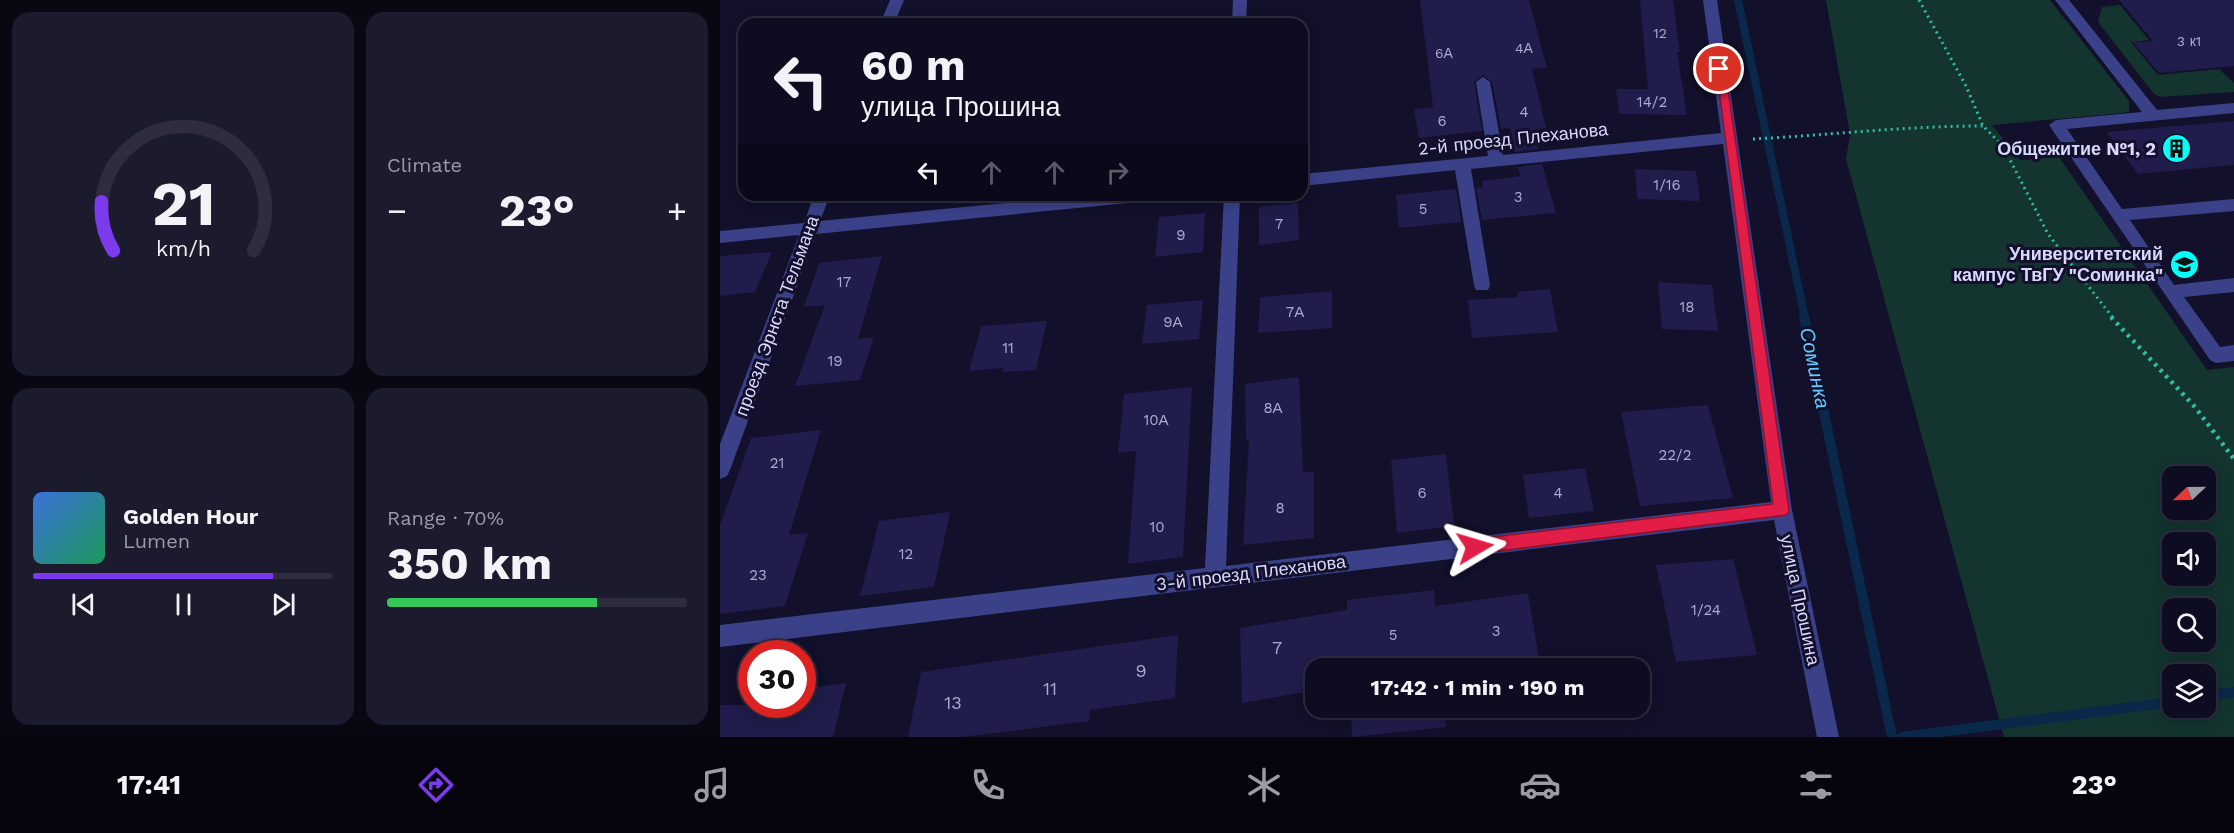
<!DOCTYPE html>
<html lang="en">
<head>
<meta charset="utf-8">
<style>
  body { margin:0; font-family:"Work Sans",sans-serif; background:#1c1a2d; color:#f1f3f6; height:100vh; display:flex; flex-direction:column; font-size:22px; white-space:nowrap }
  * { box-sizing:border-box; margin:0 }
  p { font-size:20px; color:#9b9ba5 }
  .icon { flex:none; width:33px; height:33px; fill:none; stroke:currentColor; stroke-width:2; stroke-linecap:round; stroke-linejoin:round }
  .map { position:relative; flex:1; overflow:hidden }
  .side { display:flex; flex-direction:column; gap:12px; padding:12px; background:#080712; width:720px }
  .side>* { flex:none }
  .banner { position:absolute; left:18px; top:18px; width:570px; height:183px; border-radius:18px; box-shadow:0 3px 15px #0003,0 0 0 2px #2e2c3e; background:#0e0c20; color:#f1f3f6; overflow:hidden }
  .needle { width:39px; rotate:248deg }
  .buttons { position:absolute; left:1442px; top:466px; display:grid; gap:12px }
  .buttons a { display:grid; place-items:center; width:54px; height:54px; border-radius:12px; background:#0e0c20; box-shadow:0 3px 15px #0003,0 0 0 2px #2e2c3e; font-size:30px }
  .speed { position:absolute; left:18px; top:640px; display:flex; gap:12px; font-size:30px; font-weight:700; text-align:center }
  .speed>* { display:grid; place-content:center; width:78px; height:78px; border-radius:50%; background:#0e0c20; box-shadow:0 3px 15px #0003,0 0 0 2px #2e2c3e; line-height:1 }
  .speed .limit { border:9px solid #d22; background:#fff; color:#111 }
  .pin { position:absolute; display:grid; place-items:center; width:51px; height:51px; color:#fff; margin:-26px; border:3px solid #fff; border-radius:50%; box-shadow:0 2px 6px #0007 }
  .me { position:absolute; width:66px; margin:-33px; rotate:83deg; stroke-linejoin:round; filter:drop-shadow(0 0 4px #0008) }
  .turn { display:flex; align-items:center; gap:21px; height:126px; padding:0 24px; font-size:27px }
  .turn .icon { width:78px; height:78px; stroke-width:2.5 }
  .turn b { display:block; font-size:42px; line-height:51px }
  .lanes { display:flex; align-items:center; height:57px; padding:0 24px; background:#0003; justify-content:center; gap:30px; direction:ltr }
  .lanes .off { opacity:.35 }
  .big { font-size:45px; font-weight:700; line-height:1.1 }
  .side .tile { flex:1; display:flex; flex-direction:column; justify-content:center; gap:9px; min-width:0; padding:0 21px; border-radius:18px; background:#1c1a2d }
  .side .dial { align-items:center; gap:0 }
  .dial svg { height:156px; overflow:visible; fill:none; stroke:#2e2c3e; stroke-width:7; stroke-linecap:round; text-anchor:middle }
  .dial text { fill:#f1f3f6; stroke:none }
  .song { display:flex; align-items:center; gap:18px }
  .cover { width:72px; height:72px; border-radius:9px; background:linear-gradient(135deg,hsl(220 70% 55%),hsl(150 70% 35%)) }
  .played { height:6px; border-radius:3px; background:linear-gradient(90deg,#7c3aed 80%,#2e2c3e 80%) }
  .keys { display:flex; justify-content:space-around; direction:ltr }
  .heat { display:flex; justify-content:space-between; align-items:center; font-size:33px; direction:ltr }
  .charge { height:9px; border-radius:4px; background:linear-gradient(90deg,#34c759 70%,#2e2c3e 0) }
  .side .tiles { flex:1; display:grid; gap:12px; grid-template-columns:repeat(2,1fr) }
  .trip { position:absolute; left:585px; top:658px; width:345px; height:60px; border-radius:18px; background:#0e0c20; box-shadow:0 3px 15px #0003,0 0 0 2px #2e2c3e; font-weight:700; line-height:60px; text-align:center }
  .tab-bar { display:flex; height:96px; justify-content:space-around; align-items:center; background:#06050d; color:#9b9ba5 }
  .tab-bar .icon { width:42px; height:42px }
  .tab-bar .on { color:#7c3aed }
  .tab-bar b { font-size:27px; color:#f1f3f6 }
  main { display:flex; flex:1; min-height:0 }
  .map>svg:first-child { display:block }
  .green { fill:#13342f; fill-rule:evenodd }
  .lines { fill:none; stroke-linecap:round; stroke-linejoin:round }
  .stream-far1 { stroke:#0a2849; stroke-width:8 }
  .stream { stroke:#0a2849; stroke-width:10 }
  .building { fill:#201c4b }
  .path-far1 { stroke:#2fbda4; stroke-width:3; stroke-dasharray:2 4; stroke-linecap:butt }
  .path { stroke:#2fbda4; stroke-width:4.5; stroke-dasharray:3 5; stroke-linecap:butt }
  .minor { fill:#3b4189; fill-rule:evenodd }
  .route { fill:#e11d48; stroke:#92132f; stroke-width:1.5 }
  .labels { text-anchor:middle; stroke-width:6; stroke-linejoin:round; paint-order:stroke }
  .far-number-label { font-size:14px; fill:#abaad2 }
  .number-label { font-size:15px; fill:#abaad2 }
  .street-label { font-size:18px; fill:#d9d9ff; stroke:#12102a }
  .poi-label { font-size:18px; font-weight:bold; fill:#d9d9ff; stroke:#12102a; text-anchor:end }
  .near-number-label { font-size:18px; fill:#abaad2 }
  .water-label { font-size:20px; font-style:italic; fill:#67caff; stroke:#12102a }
</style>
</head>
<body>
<main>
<section class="side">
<div class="tiles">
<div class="tile dial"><svg viewBox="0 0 100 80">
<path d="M14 69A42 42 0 1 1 86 69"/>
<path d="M14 69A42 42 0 0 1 8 44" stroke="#7c3aed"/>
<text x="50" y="56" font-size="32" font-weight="700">21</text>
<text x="50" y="72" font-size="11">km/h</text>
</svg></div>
<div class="tile"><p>Climate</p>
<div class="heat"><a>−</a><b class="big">23°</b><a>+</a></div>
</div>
<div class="tile">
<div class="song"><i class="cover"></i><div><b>Golden Hour</b><p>Lumen</p></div></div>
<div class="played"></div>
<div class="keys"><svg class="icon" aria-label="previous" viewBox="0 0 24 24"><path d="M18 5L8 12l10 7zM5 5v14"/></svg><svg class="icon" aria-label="pause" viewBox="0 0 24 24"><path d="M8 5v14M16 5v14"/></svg><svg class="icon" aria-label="next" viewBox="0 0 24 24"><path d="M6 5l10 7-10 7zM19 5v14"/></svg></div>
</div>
<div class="tile"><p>Range · 70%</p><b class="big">350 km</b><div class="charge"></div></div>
</div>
</section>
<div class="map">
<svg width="1514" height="737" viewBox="0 0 1514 737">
  <rect width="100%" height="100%" fill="#12102a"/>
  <g class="green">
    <path d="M1106,0H1330L1409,101V111L1403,113L1272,125L1300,160L1339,157L1487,370L1514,367V737H1284L1126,159L1130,134ZM1452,477H1485V510H1452ZM1452,543H1485V576H1452ZM1452,609H1485V642H1452ZM1452,675H1485V708H1452Z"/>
    <path d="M1400,5L1429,40L1411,42L1438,75L1499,69L1514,83V92L1440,97L1434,94L1378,22L1382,7Z"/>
  </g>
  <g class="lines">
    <path class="stream-far1" d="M1018,0L1085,318"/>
    <g class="stream">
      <path d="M1084,317L1172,737"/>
      <path d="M1485,697L1514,692"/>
      <path d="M1182,737L1452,702"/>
    </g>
  </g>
  <g class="building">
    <path d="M700,0H809L827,68L812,69L826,128L813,130L818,149L795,152L790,128L781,129L772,82L763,75L754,82L762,131L699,138L694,109L713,107Z"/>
    <path d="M920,0H953L960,52H957L967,115L899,114L896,89H928Z"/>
    <path d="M1399,0H1514V66L1439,73L1413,42L1433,41Z"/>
    <path d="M1514,121V165L1418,174L1387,132Z"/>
    <path d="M822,164L836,213L762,220L756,188L763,187L762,181L800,176L798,167Z"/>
    <path d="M915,169L976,171L980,201L917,199Z"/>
    <path d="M736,189L741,222L679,228L676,195Z"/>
    <path d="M578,203L579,240L539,245V207Z"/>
    <path d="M485,213L483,252L435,257L439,217Z"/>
    <path d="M52,252L35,292L0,296V256Z"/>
    <path d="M162,256L138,339L154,337L140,380L75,386L105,305L84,307L99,263Z"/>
    <path d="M938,282L992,285L998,331L942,329Z"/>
    <path d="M830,289L838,332L752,338L748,300L798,297L797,292Z"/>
    <path d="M612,291V328L538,333L540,297Z"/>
    <path d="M483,300L479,339L422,344L427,305Z"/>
    <path d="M327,321L316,370L283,372V368L249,371L261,326Z"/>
    <path d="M579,377L583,472H594V538L523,545L529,440L526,441L525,384Z"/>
    <path d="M472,387L463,557L408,564L416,451L398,453L404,394Z"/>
    <path d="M988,405L1013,498L920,506L901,412Z"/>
    <path d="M101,430L69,535L88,533L65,606L0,614V525L31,438Z"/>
    <path d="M726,454L734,526L677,533L671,460Z"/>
    <path d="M865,468L874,511L809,518L803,475Z"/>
    <path d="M230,512L214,587L140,596L159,521Z"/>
    <path d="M1013,559L1037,655L956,662L936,565Z"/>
    <path d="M714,590L715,606L808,593L819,658L752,669H596V690L522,703L520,628L627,610V600Z"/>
    <path d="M458,635L455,698L370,710L369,721L242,737H188L201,672Z"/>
    <path d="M126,683L113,737H0V705H82V689Z"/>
    <path d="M631,708H725L726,727L632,737Z"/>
  </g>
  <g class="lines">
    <g class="path-far1">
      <path d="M1199,0L1246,86L1263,126L1283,146L1328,234L1393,318"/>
      <path d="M1033,139C1110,135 1186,126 1263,126"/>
    </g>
    <path class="path" d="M1391,317L1475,407L1514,459"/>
    <g class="minor">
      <path d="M170,0H184L174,24H160Z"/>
      <path d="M513,0H527L526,24H512Z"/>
      <path d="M983,0H997L1072,510L1119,737H1097L1054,520L0,647V625L485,568L504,195H520L506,566L1051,502L1003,144L751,169L770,285L768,290H756L754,285L735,170L582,186V174L768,156L756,82L763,77L770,82L783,155L1001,133Z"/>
      <path d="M1335,0H1349L1437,110L1514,103V113L1347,129L1402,209L1514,199V211L1410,220L1454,285L1514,278V292L1464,297L1500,347L1514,345V361L1496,363L1490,360L1329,125L1336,120L1422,112Z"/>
      <path d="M94,195H110L100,221L368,195H436L428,201L96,234L10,470L7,476L0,479V444L79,235L0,243V231L84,223Z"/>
    </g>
  </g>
  <path class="route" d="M996,66L1005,69L1069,510L1067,515L755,554L749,552L747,547L749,541L755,539L1053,504Z"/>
  <defs>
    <symbol id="building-disc" viewBox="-11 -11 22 22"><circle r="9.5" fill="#05fffb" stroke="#12102a"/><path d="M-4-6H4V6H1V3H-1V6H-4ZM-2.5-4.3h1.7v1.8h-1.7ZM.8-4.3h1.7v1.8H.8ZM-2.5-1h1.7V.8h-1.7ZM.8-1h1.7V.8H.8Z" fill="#111"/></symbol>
    <symbol id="university-disc" viewBox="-11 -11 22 22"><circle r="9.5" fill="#05fffb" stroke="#12102a"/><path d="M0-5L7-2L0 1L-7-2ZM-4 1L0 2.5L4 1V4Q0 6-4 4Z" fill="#111"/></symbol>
  </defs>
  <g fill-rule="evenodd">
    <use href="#building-disc" x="1440" y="132" width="33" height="33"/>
    <use href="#university-disc" x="1448" y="248" width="33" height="33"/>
  </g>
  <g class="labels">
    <g class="far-number-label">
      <text x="940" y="38">12</text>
      <text x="1469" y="46">3 к1</text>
      <text x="804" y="53">4А</text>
      <text x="724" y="58">6А</text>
    </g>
    <g class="number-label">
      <text x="932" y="107">14/2</text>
      <text x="804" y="117">4</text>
      <text x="722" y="126">6</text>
      <text x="947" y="190">1/16</text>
      <text x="798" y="202">3</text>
      <text x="703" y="214">5</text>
      <text x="559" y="229">7</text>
      <text x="461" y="240">9</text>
      <text x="124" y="287">17</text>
      <text x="967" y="312">18</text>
      <text x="575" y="317">7А</text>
      <text x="453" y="327">9А</text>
      <text x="288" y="353">11</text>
      <text x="115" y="366">19</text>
      <text x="553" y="413">8А</text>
      <text x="436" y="425">10А</text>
      <text x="955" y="460">22/2</text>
      <text x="57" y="468">21</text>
      <text x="702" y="498">6</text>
      <text x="838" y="498">4</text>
      <text x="560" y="513">8</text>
      <text x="437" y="532">10</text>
      <text x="186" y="559">12</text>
      <text x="38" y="580">23</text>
      <text x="986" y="615">1/24</text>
      <text x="776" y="636">3</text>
      <text x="673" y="640">5</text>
    </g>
    <g class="street-label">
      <text transform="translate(793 139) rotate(-6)" y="6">2-й проезд Плеханова</text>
      <text transform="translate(57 316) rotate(-70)" y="6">проезд Эрнста Тельмана</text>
      <text transform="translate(531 573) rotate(-7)" y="6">3-й проезд Плеханова</text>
      <text transform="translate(1080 600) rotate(78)" y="6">улица Прошина</text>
    </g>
    <g class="poi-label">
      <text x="1436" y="155">Общежитие №1, 2</text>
      <text x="1443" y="260">Университетский<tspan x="1443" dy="21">кампус ТвГУ "Соминка"</tspan></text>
    </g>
    <g class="near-number-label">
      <text x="557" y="654">7</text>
      <text x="421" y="677">9</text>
      <text x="330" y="695">11</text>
      <text x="233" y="709">13</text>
    </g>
    <g class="water-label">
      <text transform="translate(1095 368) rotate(78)" y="7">Соминка</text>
    </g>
  </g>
</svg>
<div class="buttons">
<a><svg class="needle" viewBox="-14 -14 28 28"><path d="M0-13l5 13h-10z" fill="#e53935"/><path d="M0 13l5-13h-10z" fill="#9b9ba5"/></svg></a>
<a><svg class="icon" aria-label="sound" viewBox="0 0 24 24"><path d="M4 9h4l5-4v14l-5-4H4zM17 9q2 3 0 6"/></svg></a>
<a><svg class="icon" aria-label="search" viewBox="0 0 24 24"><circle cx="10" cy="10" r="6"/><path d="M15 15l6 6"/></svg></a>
<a><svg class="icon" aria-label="layers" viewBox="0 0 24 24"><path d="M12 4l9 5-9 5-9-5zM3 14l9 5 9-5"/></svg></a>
</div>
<div class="speed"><div class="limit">30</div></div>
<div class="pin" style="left:999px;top:69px;background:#d93025"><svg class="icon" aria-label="arrive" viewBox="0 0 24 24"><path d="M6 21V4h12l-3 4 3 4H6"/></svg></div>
<svg class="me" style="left:755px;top:547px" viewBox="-20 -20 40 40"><path d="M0-17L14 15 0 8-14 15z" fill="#e11d48" stroke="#fff" stroke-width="4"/></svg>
<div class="trip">17:42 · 1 min · 190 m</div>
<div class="banner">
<div class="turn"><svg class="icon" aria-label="left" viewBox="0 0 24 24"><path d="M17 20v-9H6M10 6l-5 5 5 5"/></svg><div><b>60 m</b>улица Прошина</div></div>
<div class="lanes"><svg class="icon" aria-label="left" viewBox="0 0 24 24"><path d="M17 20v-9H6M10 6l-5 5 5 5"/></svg><svg class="icon off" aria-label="ahead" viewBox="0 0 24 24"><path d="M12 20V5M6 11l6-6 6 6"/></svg><svg class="icon off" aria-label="ahead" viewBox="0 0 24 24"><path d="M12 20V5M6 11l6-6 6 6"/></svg><svg class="icon off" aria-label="right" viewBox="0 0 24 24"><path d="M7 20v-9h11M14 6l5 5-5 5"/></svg></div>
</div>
</div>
</main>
<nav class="tab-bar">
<b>17:41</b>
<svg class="icon on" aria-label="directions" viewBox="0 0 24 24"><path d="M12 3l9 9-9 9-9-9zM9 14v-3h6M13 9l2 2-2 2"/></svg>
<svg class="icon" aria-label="music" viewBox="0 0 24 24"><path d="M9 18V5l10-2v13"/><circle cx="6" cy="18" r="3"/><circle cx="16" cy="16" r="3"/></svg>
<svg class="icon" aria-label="phone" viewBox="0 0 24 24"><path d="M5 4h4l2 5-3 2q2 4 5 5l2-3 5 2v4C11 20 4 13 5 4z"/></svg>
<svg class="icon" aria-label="climate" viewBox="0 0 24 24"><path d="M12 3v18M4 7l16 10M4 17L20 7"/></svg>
<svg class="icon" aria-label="car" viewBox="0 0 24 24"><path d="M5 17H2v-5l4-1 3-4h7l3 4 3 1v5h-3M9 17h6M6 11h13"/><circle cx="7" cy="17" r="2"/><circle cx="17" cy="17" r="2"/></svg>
<svg class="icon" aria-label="filters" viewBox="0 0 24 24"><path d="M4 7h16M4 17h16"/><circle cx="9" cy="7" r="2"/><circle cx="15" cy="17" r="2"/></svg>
<b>23°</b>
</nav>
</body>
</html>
